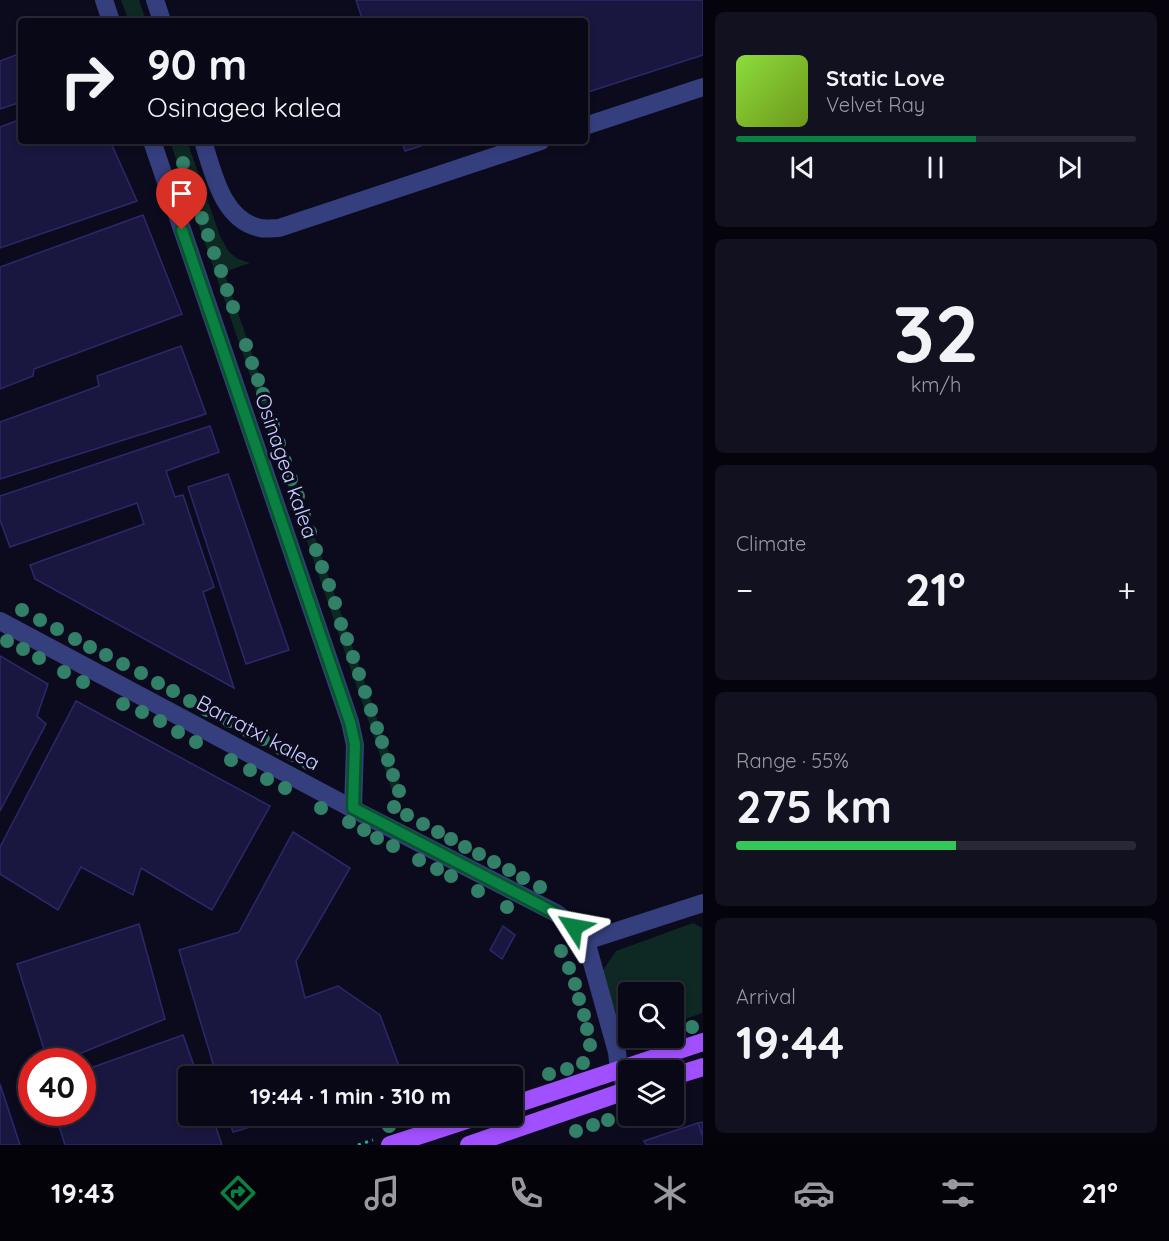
<!DOCTYPE html>
<html lang="en">
<head>
<meta charset="utf-8">
<style>
  body { margin:0; font-family:Quicksand,sans-serif; background:#12111f; color:#f1f3f6; height:100vh; display:flex; flex-direction:column; font-size:22px; white-space:nowrap }
  * { box-sizing:border-box; margin:0 }
  p { font-size:20px; color:#999aa1 }
  .icon { flex:none; width:33px; height:33px; fill:none; stroke:currentColor; stroke-width:2; stroke-linecap:round; stroke-linejoin:round }
  .map { position:relative; flex:1; overflow:hidden }
  .side { display:flex; flex-direction:column; gap:12px; padding:12px; background:#05040c; width:466px }
  .side>* { flex:none }
  .guide { position:absolute; left:18px; top:18px; width:570px; height:126px; border-radius:6px; box-shadow:0 3px 9px #0003,0 0 0 2px #292935; background:#090816; color:#f1f3f6; overflow:hidden }
  .buttons { position:absolute; left:618px; top:982px; display:grid; gap:12px }
  .buttons a { display:grid; place-items:center; width:66px; height:66px; border-radius:6px; background:#090816; box-shadow:0 3px 9px #0003,0 0 0 2px #292935; font-size:30px }
  .speed { position:absolute; left:18px; top:1048px; display:flex; gap:12px; font-size:30px; font-weight:700; text-align:center }
  .speed>* { display:grid; place-content:center; width:78px; height:78px; border-radius:50%; background:#090816; box-shadow:0 3px 9px #0003,0 0 0 2px #292935; line-height:1 }
  .speed .limit { border:9px solid #d22; background:#fff; color:#111 }
  .pin { position:absolute; display:grid; place-items:center; width:51px; height:51px; color:#fff; margin:-62px -26px; border-radius:50% 50% 50% 0; rotate:-45deg; box-shadow:0 0 6px #0007 }
  .pin .icon { rotate:45deg }
  .me { position:absolute; width:66px; margin:-33px; rotate:304deg; stroke-linejoin:round; filter:drop-shadow(0 0 4px #0008) }
  .turn { display:flex; align-items:center; gap:21px; height:126px; padding:0 30px; font-size:27px }
  .turn .icon { width:78px; height:78px; stroke-width:2.5 }
  .turn b { display:block; font-size:42px; line-height:51px }
  .big { font-size:45px; font-weight:800; line-height:1.1 }
  .side .tile { flex:1; display:flex; flex-direction:column; justify-content:center; gap:9px; min-width:0; padding:0 21px; border-radius:9px; background:#12111f }
  .side .dial { align-items:center; gap:0 }
  .dial b { font-size:78px; line-height:1 }
  .song { display:flex; align-items:center; gap:18px }
  .cover { width:72px; height:72px; border-radius:9px; background:linear-gradient(135deg,hsl(90 70% 55%),hsl(80 70% 35%)) }
  .played { height:6px; border-radius:3px; background:linear-gradient(90deg,#0b8043 60%,#292935 60%) }
  .keys { display:flex; justify-content:space-around; direction:ltr }
  .heat { display:flex; justify-content:space-between; align-items:center; font-size:33px; direction:ltr }
  .charge { height:9px; border-radius:4px; background:linear-gradient(90deg,#34c759 55%,#292935 0) }
  .trip { position:absolute; left:178px; top:1066px; width:345px; height:60px; border-radius:6px; background:#090816; box-shadow:0 3px 9px #0003,0 0 0 2px #292935; font-weight:800; line-height:60px; text-align:center }
  .tab-bar { display:flex; height:96px; justify-content:space-around; align-items:center; background:#040309; color:#999aa1 }
  .tab-bar .icon { width:42px; height:42px }
  .tab-bar .on { color:#0b8043 }
  .tab-bar b { font-size:27px; color:#f1f3f6 }
  main { display:flex; flex:1; min-height:0 }
  .map>svg:first-child { display:block }
  .green { fill:#0e2823 }
  .building { fill:#19173f; stroke:#2b296c; stroke-width:1.5 }
  .lines { fill:none; stroke-linecap:round; stroke-linejoin:round }
  .path { stroke:#2ab193; stroke-width:3; stroke-dasharray:3 4.5; stroke-linecap:butt }
  .minor { stroke:#353f7e; stroke-width:18 }
  .major { stroke:#a150ff; stroke-width:18 }
  .tree { fill:#338069 }
  .route-casing { stroke:#07532c; stroke-width:15 }
  .route { stroke:#0b8043; stroke-width:10 }
  .labels { text-anchor:middle; stroke-width:6; stroke-linejoin:round; paint-order:stroke }
  .street-label { font-size:21px; fill:#c9cbff; stroke:#0c0b1e }
</style>
</head>
<body>
<main>
<div class="map">
<svg width="703" height="1145" viewBox="0 0 703 1145">
  <rect width="100%" height="100%" fill="#0c0b1e"/>
  <g class="green">
    <path d="M121,0H139L146,21H129Z"/>
    <path d="M170,141H187L220,236L229,252L238,259L250,263L224,272L404,797L392,790Z"/>
    <path d="M693,923L702,928V1013L674,1023V993H628V1030L621,1027L601,973L616,951Z"/>
  </g>
  <g class="building">
    <path d="M356,0H703V55L585,93V21H363Z"/>
    <path d="M21,53V102L0,109V61Z"/>
    <path d="M21,119V141H110L137,201L0,248V127Z"/>
    <path d="M402,141H436L405,151Z"/>
    <path d="M143,215L182,314L34,369L33,376L0,389V267Z"/>
    <path d="M181,346L206,414L0,479V422L99,386L97,376Z"/>
    <path d="M210,426L219,452L166,471L175,497L183,495L214,587L203,592L234,688L35,579L30,565L144,524L137,503L10,547L0,520V496Z"/>
    <path d="M228,474L289,650L246,664L188,487Z"/>
    <path d="M0,656L48,684L37,716L46,724L0,811Z"/>
    <path d="M76,701L270,806L212,910L141,868L133,895L81,867L58,910L0,874V847Z"/>
    <path d="M293,832L350,868L296,961L305,998L338,986L380,1015L403,1077H217L179,950L239,932Z"/>
    <path d="M139,924L165,1019L59,1062H48L17,964Z"/>
    <path d="M503,926L515,935L502,959L490,950Z"/>
    <path d="M183,1035L198,1077H189V1116H212L222,1145H65L55,1113H82V1071Z"/>
    <path d="M0,1084L20,1145H0Z"/>
    <path d="M228,1116H287L233,1132Z"/>
    <path d="M703,1122V1137L698,1123Z"/>
    <path d="M698,1123L703,1137V1145H646L644,1141Z"/>
  </g>
  <g class="lines">
    <path class="path" d="M358,1145L373,1140"/>
    <g class="minor">
      <path d="M104,0L111,21"/>
      <path d="M155,0L162,21"/>
      <path d="M585,126L703,87"/>
      <path d="M152,141L350,722L355,745L353,809"/>
      <path d="M203,141C213,172 222,220 260,228C266,229 273,228 279,228L541,141"/>
      <path d="M0,621L353,809L556,913L575,927L586,941L617,1052L619,1070L627,1091"/>
      <path d="M586,941L703,903"/>
    </g>
    <g class="major">
      <path d="M674,1076L703,1067"/>
      <path d="M513,1105L703,1042"/>
      <path d="M390,1145L479,1116"/>
      <path d="M469,1145L628,1090"/>
    </g>
  </g>
  <g class="tree">
    <circle cx="183" cy="163" r="7"/>
    <circle cx="190" cy="181" r="7"/>
    <circle cx="196" cy="200" r="7"/>
    <circle cx="202" cy="218" r="7"/>
    <circle cx="208" cy="235" r="7"/>
    <circle cx="214" cy="253" r="7"/>
    <circle cx="221" cy="271" r="7"/>
    <circle cx="227" cy="290" r="7"/>
    <circle cx="233" cy="307" r="7"/>
    <circle cx="246" cy="345" r="7"/>
    <circle cx="252" cy="363" r="7"/>
    <circle cx="258" cy="380" r="7"/>
    <circle cx="263" cy="394" r="7"/>
    <circle cx="273" cy="425" r="7"/>
    <circle cx="279" cy="443" r="7"/>
    <circle cx="285" cy="461" r="7"/>
    <circle cx="291" cy="479" r="7"/>
    <circle cx="298" cy="496" r="7"/>
    <circle cx="304" cy="514" r="7"/>
    <circle cx="310" cy="532" r="7"/>
    <circle cx="316" cy="550" r="7"/>
    <circle cx="322" cy="567" r="7"/>
    <circle cx="329" cy="585" r="7"/>
    <circle cx="335" cy="603" r="7"/>
    <circle cx="22" cy="610" r="7"/>
    <circle cx="40" cy="620" r="7"/>
    <circle cx="341" cy="624" r="7"/>
    <circle cx="57" cy="629" r="7"/>
    <circle cx="75" cy="639" r="7"/>
    <circle cx="347" cy="639" r="7"/>
    <circle cx="7" cy="641" r="7"/>
    <circle cx="90" cy="647" r="7"/>
    <circle cx="23" cy="649" r="7"/>
    <circle cx="106" cy="655" r="7"/>
    <circle cx="353" cy="657" r="7"/>
    <circle cx="39" cy="658" r="7"/>
    <circle cx="123" cy="664" r="7"/>
    <circle cx="64" cy="672" r="7"/>
    <circle cx="141" cy="673" r="7"/>
    <circle cx="359" cy="674" r="7"/>
    <circle cx="83" cy="682" r="7"/>
    <circle cx="158" cy="683" r="7"/>
    <circle cx="173" cy="691" r="7"/>
    <circle cx="365" cy="692" r="7"/>
    <circle cx="190" cy="701" r="7"/>
    <circle cx="123" cy="704" r="7"/>
    <circle cx="207" cy="710" r="7"/>
    <circle cx="371" cy="710" r="7"/>
    <circle cx="142" cy="712" r="7"/>
    <circle cx="160" cy="721" r="7"/>
    <circle cx="229" cy="721" r="7"/>
    <circle cx="377" cy="728" r="7"/>
    <circle cx="248" cy="731" r="7"/>
    <circle cx="178" cy="732" r="7"/>
    <circle cx="263" cy="739" r="7"/>
    <circle cx="196" cy="742" r="7"/>
    <circle cx="382" cy="742" r="7"/>
    <circle cx="280" cy="748" r="7"/>
    <circle cx="293" cy="755" r="7"/>
    <circle cx="231" cy="760" r="7"/>
    <circle cx="388" cy="760" r="7"/>
    <circle cx="308" cy="763" r="7"/>
    <circle cx="250" cy="770" r="7"/>
    <circle cx="393" cy="775" r="7"/>
    <circle cx="267" cy="779" r="7"/>
    <circle cx="285" cy="788" r="7"/>
    <circle cx="399" cy="791" r="7"/>
    <circle cx="394" cy="807" r="7"/>
    <circle cx="321" cy="808" r="7"/>
    <circle cx="407" cy="815" r="7"/>
    <circle cx="349" cy="822" r="7"/>
    <circle cx="423" cy="824" r="7"/>
    <circle cx="364" cy="830" r="7"/>
    <circle cx="438" cy="832" r="7"/>
    <circle cx="377" cy="838" r="7"/>
    <circle cx="451" cy="839" r="7"/>
    <circle cx="393" cy="846" r="7"/>
    <circle cx="465" cy="847" r="7"/>
    <circle cx="479" cy="854" r="7"/>
    <circle cx="419" cy="860" r="7"/>
    <circle cx="494" cy="862" r="7"/>
    <circle cx="437" cy="869" r="7"/>
    <circle cx="509" cy="870" r="7"/>
    <circle cx="451" cy="876" r="7"/>
    <circle cx="523" cy="878" r="7"/>
    <circle cx="540" cy="887" r="7"/>
    <circle cx="478" cy="891" r="7"/>
    <circle cx="507" cy="907" r="7"/>
    <circle cx="561" cy="951" r="7"/>
    <circle cx="569" cy="968" r="7"/>
    <circle cx="575" cy="984" r="7"/>
    <circle cx="579" cy="999" r="7"/>
    <circle cx="584" cy="1015" r="7"/>
    <circle cx="692" cy="1027" r="7"/>
    <circle cx="587" cy="1029" r="7"/>
    <circle cx="590" cy="1045" r="7"/>
    <circle cx="583" cy="1063" r="7"/>
    <circle cx="567" cy="1069" r="7"/>
    <circle cx="549" cy="1074" r="7"/>
    <circle cx="608" cy="1120" r="7"/>
    <circle cx="593" cy="1125" r="7"/>
    <circle cx="389" cy="1126" r="7"/>
    <circle cx="576" cy="1131" r="7"/>
  </g>
  <g class="lines">
    <defs>
      <path id="route" d="M182,230L350,722L355,744L353,808L555,913L574,927"/>
    </defs>
    <use href="#route" class="route-casing"/>
    <use href="#route" class="route"/>
  </g>
  <g class="labels">
    <g class="street-label">
      <text transform="translate(286 466) rotate(71)" y="7">Osinagea kalea</text>
      <text transform="translate(258 733) rotate(28)" y="7">Barratxi kalea</text>
    </g>
  </g>
</svg>
<div class="buttons">
<a><svg class="icon" aria-label="search" viewBox="0 0 24 24"><circle cx="10" cy="10" r="6"/><path d="M15 15l6 6"/></svg></a>
<a><svg class="icon" aria-label="layers" viewBox="0 0 24 24"><path d="M12 4l9 5-9 5-9-5zM3 14l9 5 9-5"/></svg></a>
</div>
<div class="speed"><div class="limit">40</div></div>
<div class="pin" style="left:182px;top:230px;background:#d93025"><svg class="icon" aria-label="arrive" viewBox="0 0 24 24"><path d="M6 21V4h12l-3 4 3 4H6"/></svg></div>
<svg class="me" style="left:574px;top:927px" viewBox="-20 -20 40 40"><path d="M0-17L14 15 0 8-14 15z" fill="#0b8043" stroke="#fff" stroke-width="4"/></svg>
<div class="trip">19:44 · 1 min · 310 m</div>
<div class="guide">
<div class="turn"><svg class="icon" aria-label="right" viewBox="0 0 24 24"><path d="M7 20v-9h11M14 6l5 5-5 5"/></svg><div><b>90 m</b>Osinagea kalea</div></div>
</div>
</div>
<section class="side">
<div class="tile">
<div class="song"><i class="cover"></i><div><b>Static Love</b><p>Velvet Ray</p></div></div>
<div class="played"></div>
<div class="keys"><svg class="icon" aria-label="previous" viewBox="0 0 24 24"><path d="M18 5L8 12l10 7zM5 5v14"/></svg><svg class="icon" aria-label="pause" viewBox="0 0 24 24"><path d="M8 5v14M16 5v14"/></svg><svg class="icon" aria-label="next" viewBox="0 0 24 24"><path d="M6 5l10 7-10 7zM19 5v14"/></svg></div>
</div>
<div class="tile dial"><b>32</b><p>km/h</p></div>
<div class="tile"><p>Climate</p>
<div class="heat"><a>−</a><b class="big">21°</b><a>+</a></div>
</div>
<div class="tile"><p>Range · 55%</p><b class="big">275 km</b><div class="charge"></div></div>
<div class="tile"><p>Arrival</p><b class="big">19:44</b></div>
</section>
</main>
<nav class="tab-bar">
<b>19:43</b>
<svg class="icon on" aria-label="directions" viewBox="0 0 24 24"><path d="M12 3l9 9-9 9-9-9zM9 14v-3h6M13 9l2 2-2 2"/></svg>
<svg class="icon" aria-label="music" viewBox="0 0 24 24"><path d="M9 18V5l10-2v13"/><circle cx="6" cy="18" r="3"/><circle cx="16" cy="16" r="3"/></svg>
<svg class="icon" aria-label="phone" viewBox="0 0 24 24"><path d="M5 4h4l2 5-3 2q2 4 5 5l2-3 5 2v4C11 20 4 13 5 4z"/></svg>
<svg class="icon" aria-label="climate" viewBox="0 0 24 24"><path d="M12 3v18M4 7l16 10M4 17L20 7"/></svg>
<svg class="icon" aria-label="car" viewBox="0 0 24 24"><path d="M5 17H2v-5l4-1 3-4h7l3 4 3 1v5h-3M9 17h6M6 11h13"/><circle cx="7" cy="17" r="2"/><circle cx="17" cy="17" r="2"/></svg>
<svg class="icon" aria-label="filters" viewBox="0 0 24 24"><path d="M4 7h16M4 17h16"/><circle cx="9" cy="7" r="2"/><circle cx="15" cy="17" r="2"/></svg>
<b>21°</b>
</nav>
</body>
</html>
